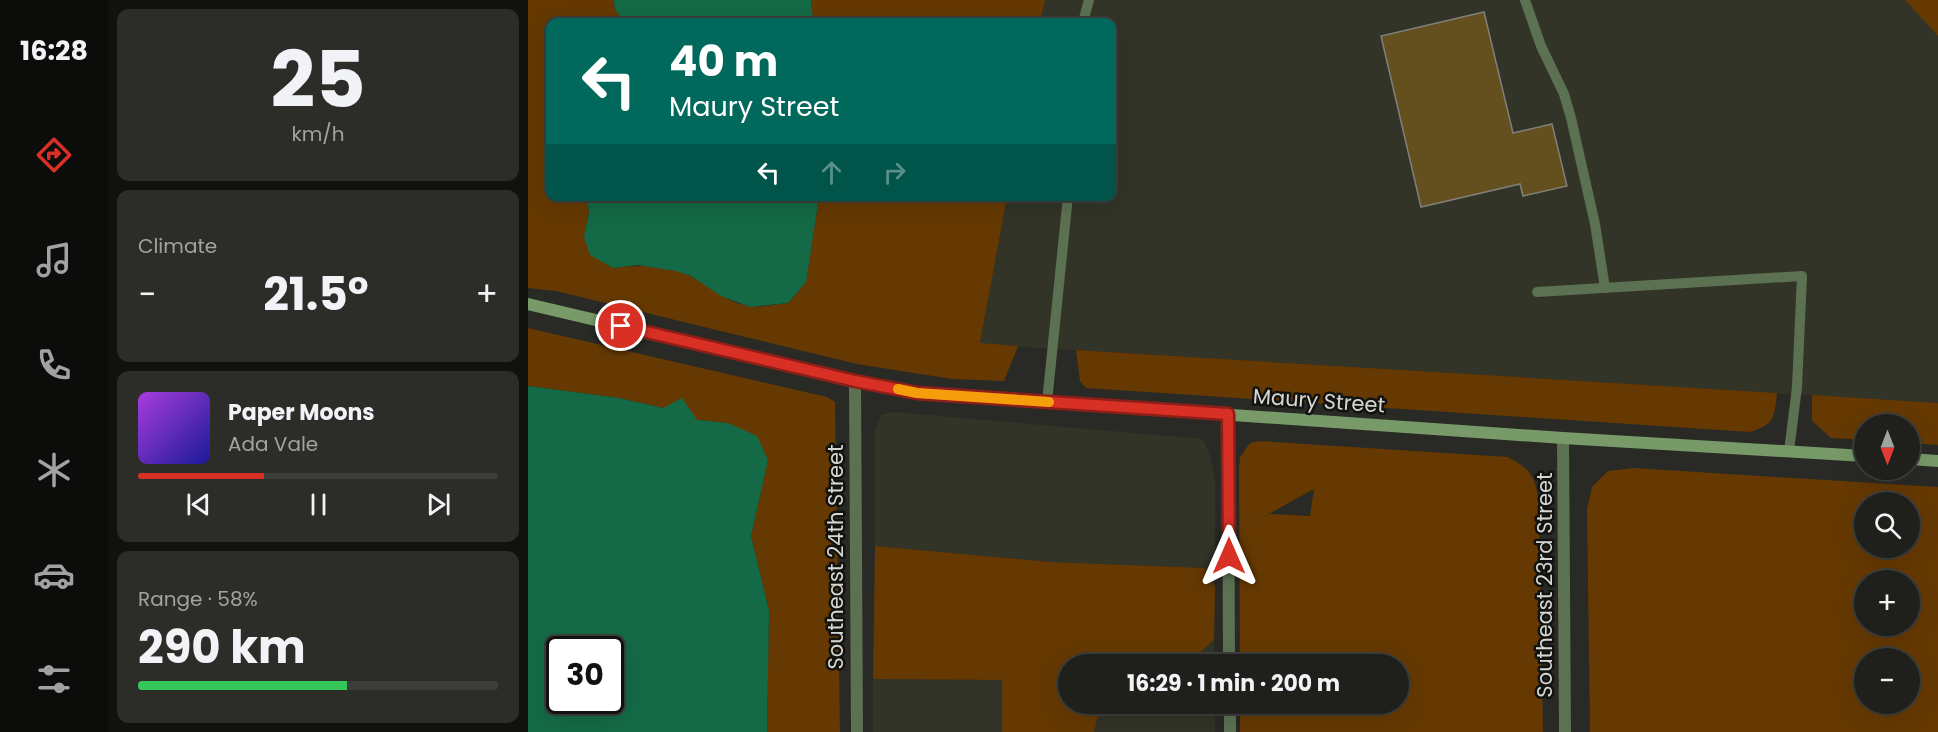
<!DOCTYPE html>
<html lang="en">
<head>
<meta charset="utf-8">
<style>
  body { margin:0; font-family:Poppins,sans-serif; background:#2c2d29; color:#f1f3f6; height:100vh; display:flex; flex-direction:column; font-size:22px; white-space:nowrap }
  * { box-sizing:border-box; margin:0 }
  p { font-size:20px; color:#a1a3a3 }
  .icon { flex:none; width:33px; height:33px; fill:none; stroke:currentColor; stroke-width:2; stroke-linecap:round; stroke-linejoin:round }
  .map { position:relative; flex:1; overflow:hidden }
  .drawer { display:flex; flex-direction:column; gap:9px; padding:9px; background:#11120f; width:420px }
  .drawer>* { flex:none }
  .banner { position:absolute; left:18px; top:18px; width:570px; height:183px; border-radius:12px; box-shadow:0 6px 24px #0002,0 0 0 2px #3c3e3b; background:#00695c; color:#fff; overflow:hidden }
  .needle { width:39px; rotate:180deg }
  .fabs { position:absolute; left:1326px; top:414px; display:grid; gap:12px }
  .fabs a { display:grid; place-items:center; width:66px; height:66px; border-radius:50%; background:#1f201c; box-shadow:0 6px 24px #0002,0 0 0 2px #3c3e3b; font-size:30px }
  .speed { position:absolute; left:18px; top:636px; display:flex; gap:12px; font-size:30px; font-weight:700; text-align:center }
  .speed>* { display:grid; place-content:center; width:78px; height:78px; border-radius:50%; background:#1f201c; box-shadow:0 6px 24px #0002,0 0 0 2px #3c3e3b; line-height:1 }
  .speed .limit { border:3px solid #111; border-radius:9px; background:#fff; color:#111 }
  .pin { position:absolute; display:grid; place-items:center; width:51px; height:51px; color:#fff; margin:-26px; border:3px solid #fff; border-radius:50%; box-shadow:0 2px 6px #0007 }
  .me { position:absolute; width:66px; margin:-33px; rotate:0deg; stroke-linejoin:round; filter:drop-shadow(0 0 4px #0008) }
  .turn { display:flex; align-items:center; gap:21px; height:126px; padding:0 24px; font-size:27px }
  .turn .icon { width:78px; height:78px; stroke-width:2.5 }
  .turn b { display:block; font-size:42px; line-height:51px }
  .lanes { display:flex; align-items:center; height:57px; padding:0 24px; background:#0003; justify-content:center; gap:30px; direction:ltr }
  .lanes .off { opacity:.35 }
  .big { font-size:45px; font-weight:700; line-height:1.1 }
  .drawer .widget { flex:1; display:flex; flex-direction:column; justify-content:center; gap:9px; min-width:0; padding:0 21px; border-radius:12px; background:#2c2d29 }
  .drawer .dial { align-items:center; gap:0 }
  .dial b { font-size:78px; line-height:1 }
  .song { display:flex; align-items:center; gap:18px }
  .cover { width:72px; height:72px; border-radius:9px; background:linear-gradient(135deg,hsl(280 70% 55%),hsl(240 70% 35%)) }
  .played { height:6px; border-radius:3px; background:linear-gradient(90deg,#d93025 35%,#3c3e3b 35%) }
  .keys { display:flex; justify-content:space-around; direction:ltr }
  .heat { display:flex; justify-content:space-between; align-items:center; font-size:33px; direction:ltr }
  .charge { height:9px; border-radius:4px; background:linear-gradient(90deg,#34c759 58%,#3c3e3b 0) }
  .trip { position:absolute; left:530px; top:654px; width:351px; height:60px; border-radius:30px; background:#1f201c; box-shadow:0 6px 24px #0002,0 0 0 2px #3c3e3b; font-weight:700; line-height:60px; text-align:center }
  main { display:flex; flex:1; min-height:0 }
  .tabs { display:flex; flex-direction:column; width:108px; justify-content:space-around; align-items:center; background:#0c0d0b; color:#a1a3a3 }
  .tabs .icon { width:42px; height:42px }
  .tabs .active { color:#d93025 }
  .tabs b { font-size:27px; color:#f1f3f6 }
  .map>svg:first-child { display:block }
  .built { fill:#333428 }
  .green { fill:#663902; fill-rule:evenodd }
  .water { fill:#146a47; fill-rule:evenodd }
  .building { fill:#64501e; stroke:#817f79; stroke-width:1.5 }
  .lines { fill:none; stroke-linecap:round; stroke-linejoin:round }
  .service { stroke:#5c7152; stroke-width:10 }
  .minor { stroke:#5c7152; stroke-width:12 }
  .tertiary { stroke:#5c7152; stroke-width:12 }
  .secondary { stroke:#779a68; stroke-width:12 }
  .route-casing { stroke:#8d1f18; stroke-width:15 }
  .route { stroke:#d93025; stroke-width:10 }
  .slow { stroke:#f59e0b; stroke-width:10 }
  .labels { text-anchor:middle; stroke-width:5; stroke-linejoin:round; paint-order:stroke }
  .street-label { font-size:21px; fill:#d6d7d3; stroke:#121210 }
</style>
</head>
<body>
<main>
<nav class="tabs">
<b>16:28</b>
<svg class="icon active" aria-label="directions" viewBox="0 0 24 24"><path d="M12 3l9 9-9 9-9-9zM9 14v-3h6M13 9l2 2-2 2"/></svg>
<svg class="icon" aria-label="music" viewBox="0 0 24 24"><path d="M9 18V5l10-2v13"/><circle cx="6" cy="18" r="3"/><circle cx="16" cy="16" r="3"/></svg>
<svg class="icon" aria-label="phone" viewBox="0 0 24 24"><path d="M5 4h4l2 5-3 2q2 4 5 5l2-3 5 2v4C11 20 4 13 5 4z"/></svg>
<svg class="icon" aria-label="climate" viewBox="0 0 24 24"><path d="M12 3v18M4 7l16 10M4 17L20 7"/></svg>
<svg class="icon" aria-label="car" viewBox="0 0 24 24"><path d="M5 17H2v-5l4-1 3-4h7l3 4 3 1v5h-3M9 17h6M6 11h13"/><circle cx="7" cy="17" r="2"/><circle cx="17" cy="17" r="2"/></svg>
<svg class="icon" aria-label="filters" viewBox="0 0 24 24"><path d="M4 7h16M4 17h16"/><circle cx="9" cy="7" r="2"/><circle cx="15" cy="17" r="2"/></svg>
</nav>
<section class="drawer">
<div class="widget dial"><b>25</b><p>km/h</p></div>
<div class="widget"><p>Climate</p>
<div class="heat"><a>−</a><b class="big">21.5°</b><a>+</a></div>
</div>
<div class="widget">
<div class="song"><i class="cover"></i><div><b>Paper Moons</b><p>Ada Vale</p></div></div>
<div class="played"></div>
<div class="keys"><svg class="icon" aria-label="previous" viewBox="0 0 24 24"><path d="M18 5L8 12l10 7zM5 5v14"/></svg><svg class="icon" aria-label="pause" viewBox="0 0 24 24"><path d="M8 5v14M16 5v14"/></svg><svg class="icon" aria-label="next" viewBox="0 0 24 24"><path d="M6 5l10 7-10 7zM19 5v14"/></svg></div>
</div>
<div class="widget"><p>Range · 58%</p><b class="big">290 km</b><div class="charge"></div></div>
</section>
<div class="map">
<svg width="1410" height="732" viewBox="0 0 1410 732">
  <rect width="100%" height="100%" fill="#292a25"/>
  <g class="built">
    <path d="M517,0H1377L1410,36V403L452,344L479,197L584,196V22H512Z"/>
    <path d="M366,412L675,439L683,459L687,481V588L677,568L523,562L347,546V431L353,415Z"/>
    <path d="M686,640V664H588L646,660L669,655Z"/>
    <path d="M345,679L474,680V732H345Z"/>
    <path d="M573,704H687V732H566Z"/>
  </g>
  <g class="green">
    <path d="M0,0H86L87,10L97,22H22V196L59,197L61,213L56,237L85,268C110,265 141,264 164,277C183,287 200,304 222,306C234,308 248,304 260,303L278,282L291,197H479L452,343L490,346L476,381L424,379L329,364L28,291L0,288Z"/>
    <path d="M283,0H517L512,22H285Z"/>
    <path d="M1377,0H1410V36Z"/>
    <path d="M0,328L299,397L307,402L312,732H239L241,611L223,536L240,460L200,423L169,420L135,408L91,398L0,386Z"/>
    <path d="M548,350L1249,393C1246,418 1247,424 1222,432L558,388L552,381Z"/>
    <path d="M1284,395L1410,403V445L1382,443V424H1336V440L1303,438L1284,421Z"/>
    <path d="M732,441L980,457C1006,471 1008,479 1011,507L1015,732H712V704H870V664H712L711,470L712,457L722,443ZM786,489L782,516L742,514L728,521Z"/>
    <path d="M1106,468L1410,487V732H1062L1059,509L1064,487L1080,471ZM1336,502H1382V548H1336ZM1336,580H1382V626H1336ZM1336,658H1382V704H1336Z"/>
    <path d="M347,546L523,562L677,568L687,588L686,640L669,655L646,660L588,664H540V704H573L566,732H474V680L345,679Z"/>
  </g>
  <g class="water">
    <path d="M86,0H283L285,22H97L87,10Z"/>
    <path d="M59,197H291L278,282L260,303L222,307L193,296L163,276L148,271L110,265L85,268L62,255L56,237L61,213Z"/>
    <path d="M0,386L91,398L135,408L154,398L169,420L200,423L229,436L240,460L223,536L241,611L239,732H0ZM32,650H82V700H32Z"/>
  </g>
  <path class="building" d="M956,12L985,133L1024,124L1039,186L995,196L992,184L893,207L853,36Z"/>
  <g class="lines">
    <g class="service">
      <path d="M997,0L1013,46L1036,94L1043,118L1067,224L1077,288"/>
      <path d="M555,22L561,0"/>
      <path d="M1009,292L1274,276L1269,387L1261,451"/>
      <path d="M519,402L540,196"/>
    </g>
    <g class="minor">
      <path d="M327,381L329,732"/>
      <path d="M700,414L701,664"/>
      <path d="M702,704V732"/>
    </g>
    <path class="tertiary" d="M1035,438L1037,732"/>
    <g class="secondary">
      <path d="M0,304L327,381L389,393L1035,438L1336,456"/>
      <path d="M1382,459L1410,461"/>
    </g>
  </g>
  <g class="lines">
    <defs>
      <path id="route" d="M93,326L327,381L389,393L700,414L701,556"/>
    </defs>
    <use href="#route" class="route-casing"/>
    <use href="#route" class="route"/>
    <path class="slow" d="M370,389L389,393L521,402"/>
  </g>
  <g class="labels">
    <g class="street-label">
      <text transform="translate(791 401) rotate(4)" y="7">Maury Street</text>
      <text transform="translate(308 557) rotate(-90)" y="7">Southeast 24th Street</text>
      <text transform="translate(1017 585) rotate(-90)" y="7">Southeast 23rd Street</text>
    </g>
  </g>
</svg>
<div class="fabs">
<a><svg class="needle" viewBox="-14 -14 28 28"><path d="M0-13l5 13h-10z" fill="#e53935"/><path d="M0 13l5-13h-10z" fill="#a1a3a3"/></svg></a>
<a><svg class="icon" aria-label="search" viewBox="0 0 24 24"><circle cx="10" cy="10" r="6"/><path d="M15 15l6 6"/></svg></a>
<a>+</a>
<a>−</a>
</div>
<div class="speed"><div class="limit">30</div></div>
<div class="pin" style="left:93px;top:326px;background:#d93025"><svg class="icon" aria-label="arrive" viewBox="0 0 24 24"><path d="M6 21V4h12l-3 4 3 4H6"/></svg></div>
<svg class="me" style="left:701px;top:556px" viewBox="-20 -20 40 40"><path d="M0-17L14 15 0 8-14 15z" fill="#d93025" stroke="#fff" stroke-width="4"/></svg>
<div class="trip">16:29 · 1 min · 200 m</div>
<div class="banner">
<div class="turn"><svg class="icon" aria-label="left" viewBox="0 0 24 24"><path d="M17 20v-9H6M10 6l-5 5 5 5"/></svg><div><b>40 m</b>Maury Street</div></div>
<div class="lanes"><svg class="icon" aria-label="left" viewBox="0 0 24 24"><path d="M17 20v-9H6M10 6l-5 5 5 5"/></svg><svg class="icon off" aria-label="ahead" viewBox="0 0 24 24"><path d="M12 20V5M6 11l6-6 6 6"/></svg><svg class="icon off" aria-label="right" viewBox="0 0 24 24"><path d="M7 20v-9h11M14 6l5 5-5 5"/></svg></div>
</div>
</div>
</main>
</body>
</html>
